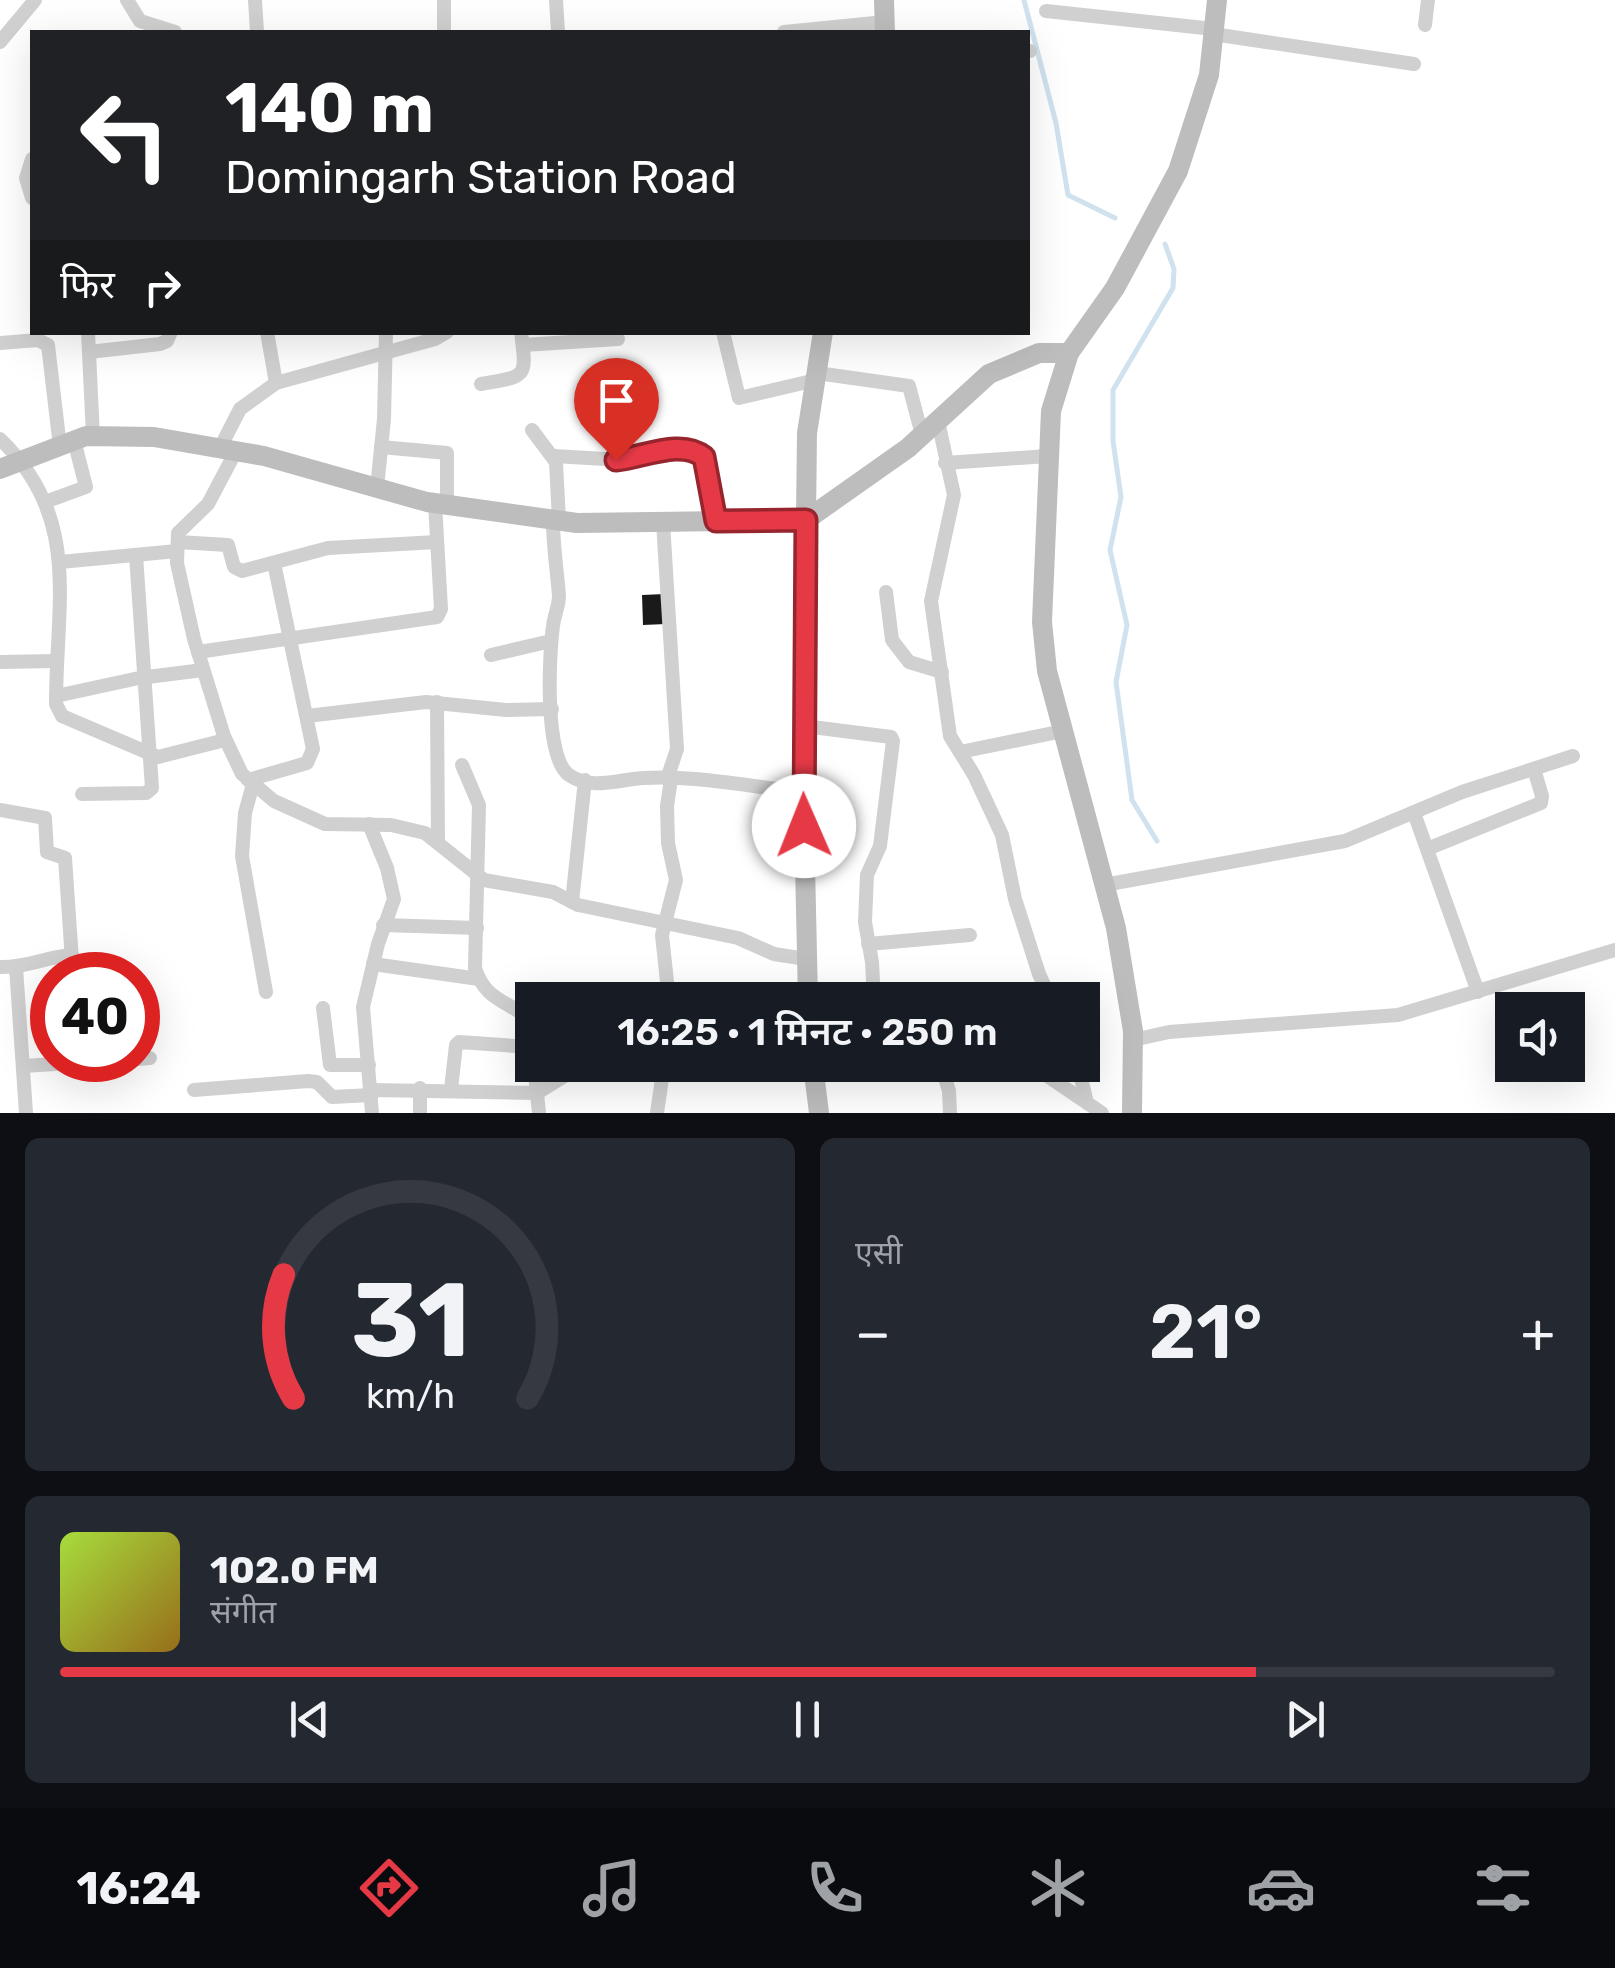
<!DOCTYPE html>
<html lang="hi">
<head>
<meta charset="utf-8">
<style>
  body { margin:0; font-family:Rubik,"Noto Sans Devanagari",sans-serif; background:#242831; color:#f1f3f6; height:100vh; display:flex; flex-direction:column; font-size:38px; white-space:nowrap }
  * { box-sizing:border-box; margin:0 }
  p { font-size:32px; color:#9ea1a6 }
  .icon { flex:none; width:55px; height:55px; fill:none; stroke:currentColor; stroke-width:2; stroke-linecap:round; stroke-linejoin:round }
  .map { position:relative; height:1113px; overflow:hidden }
  .sheet { display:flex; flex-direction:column; gap:25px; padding:25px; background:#0d0f14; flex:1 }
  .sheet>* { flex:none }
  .hud { position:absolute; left:30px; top:30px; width:1000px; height:305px; border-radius:0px; box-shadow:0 10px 40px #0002; background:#202124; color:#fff; overflow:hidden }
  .fabs { position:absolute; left:1495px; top:992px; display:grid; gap:20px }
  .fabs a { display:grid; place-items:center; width:90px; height:90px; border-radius:0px; background:#171b24; box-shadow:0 10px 40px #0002; font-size:50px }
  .speed { position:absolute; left:30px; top:952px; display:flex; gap:20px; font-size:50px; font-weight:700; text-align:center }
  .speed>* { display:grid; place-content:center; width:130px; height:130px; border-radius:50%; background:#171b24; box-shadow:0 10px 40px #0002; line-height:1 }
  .speed .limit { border:15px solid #d22; background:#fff; color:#111 }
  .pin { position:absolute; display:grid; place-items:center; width:85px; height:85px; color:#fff; margin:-102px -42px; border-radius:50% 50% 50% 0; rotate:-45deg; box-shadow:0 0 10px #0007 }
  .pin .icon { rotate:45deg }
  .me { position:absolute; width:110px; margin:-55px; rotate:359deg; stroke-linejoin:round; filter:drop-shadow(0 0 8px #0008) }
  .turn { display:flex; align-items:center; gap:35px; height:210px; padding:0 30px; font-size:45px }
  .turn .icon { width:130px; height:130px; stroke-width:2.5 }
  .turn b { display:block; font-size:70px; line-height:85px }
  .then { display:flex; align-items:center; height:95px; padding:0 30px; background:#0003; gap:20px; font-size:38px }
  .big { font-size:75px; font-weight:600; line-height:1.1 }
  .sheet .card { flex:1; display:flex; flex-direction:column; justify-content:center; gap:15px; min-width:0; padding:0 35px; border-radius:15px; background:#242831 }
  .sheet .dial { align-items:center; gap:0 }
  .dial svg { height:260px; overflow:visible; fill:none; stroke:#363941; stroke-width:7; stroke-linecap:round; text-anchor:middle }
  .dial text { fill:#f1f3f6; stroke:none }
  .song { display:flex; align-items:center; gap:30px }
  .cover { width:120px; height:120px; border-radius:15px; background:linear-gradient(135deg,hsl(80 70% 55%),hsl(40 70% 35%)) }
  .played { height:10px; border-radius:5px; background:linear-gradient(90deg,#e63946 80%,#363941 80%) }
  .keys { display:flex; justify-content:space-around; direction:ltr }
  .heat { display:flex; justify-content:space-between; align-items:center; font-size:55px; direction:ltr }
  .sheet .tiles { flex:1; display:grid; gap:25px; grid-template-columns:1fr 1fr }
  .card:last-child { grid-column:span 2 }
  .trip { position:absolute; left:515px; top:982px; width:585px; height:100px; border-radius:0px; background:#171b24; box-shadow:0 10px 40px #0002; font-weight:600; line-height:100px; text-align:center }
  .menu { display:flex; height:160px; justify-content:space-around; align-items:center; background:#090b0e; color:#9ea1a6 }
  .menu .icon { width:70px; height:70px }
  .menu .current { color:#e63946 }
  .menu b { font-size:45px; color:#f1f3f6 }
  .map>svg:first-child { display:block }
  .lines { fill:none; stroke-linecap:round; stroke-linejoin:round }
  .stream { stroke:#cfe2ee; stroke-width:5 }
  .building { fill:#1a1a1a }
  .street { stroke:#d0d0d0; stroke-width:14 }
  .secondary { stroke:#bdbdbd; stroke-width:20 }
  .route-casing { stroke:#96252e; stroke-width:25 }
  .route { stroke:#e63946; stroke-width:18 }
</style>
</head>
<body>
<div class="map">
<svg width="1615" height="1113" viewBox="0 0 1615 1113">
  <rect width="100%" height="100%" fill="#fff"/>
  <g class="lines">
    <g class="stream">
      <path d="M1024,0L1056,123L1068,195L1115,218"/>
      <path d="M1157,841L1132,800L1116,682L1127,625L1110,550L1121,497L1113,441V390L1173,288L1174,269L1165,244"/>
    </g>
  </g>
  <path class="building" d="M665,594L666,624L643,625L642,595Z"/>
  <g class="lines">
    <g class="street">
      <path d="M127,0L140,21L175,32"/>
      <path d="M255,0L257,32"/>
      <path d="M444,0V32"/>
      <path d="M556,0L558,32"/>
      <path d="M1046,11L1214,29"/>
      <path d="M1425,25L1428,0"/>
      <path d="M784,32L885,22"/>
      <path d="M1213,34L1414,64"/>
      <path d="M0,42L35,0"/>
      <path d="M1028,51H1030"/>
      <path d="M32,159L26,178L32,198"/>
      <path d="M88,332L93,436"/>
      <path d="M267,332L276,383"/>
      <path d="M723,332L739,398L816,380"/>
      <path d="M0,343L38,340L48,345L60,447"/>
      <path d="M523,345L618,339"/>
      <path d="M89,352L160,344L167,341L171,332"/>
      <path d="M817,373L909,386L922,435"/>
      <path d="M481,384C527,376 527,379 521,332"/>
      <path d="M938,421L954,495L931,601L950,736L974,775L1002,835L1015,899L1039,974L1051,1000"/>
      <path d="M532,430L556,462L559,521"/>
      <path d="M0,439C82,518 56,602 56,704L62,716L158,757L225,740"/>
      <path d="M381,447L447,453V505"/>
      <path d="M220,448L240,409L276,383L435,339L447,332"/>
      <path d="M236,451L208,504L178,533L177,563L194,639L224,736L242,774L274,801L325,824L391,825L425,833L484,880L553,892L578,905L738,938L774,954L806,959"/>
      <path d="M554,456L622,460L655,451L700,453L716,521"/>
      <path d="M945,463L1048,456"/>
      <path d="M377,488L384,419L386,332"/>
      <path d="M45,502L86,487L74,440"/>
      <path d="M553,520C553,546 557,570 559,596C559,606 554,616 553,626C549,655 544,758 569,775C592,791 620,779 644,778C698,775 750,787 804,792"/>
      <path d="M663,522L677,749L667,779"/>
      <path d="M178,542L228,545L234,567L242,571L328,548L437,542"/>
      <path d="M60,562L177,551"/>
      <path d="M886,592L892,640L909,662L942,672"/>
      <path d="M198,652L437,617L441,609L435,503"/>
      <path d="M491,655L551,641"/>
      <path d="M0,662L56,661"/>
      <path d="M56,696L139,678L203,670"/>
      <path d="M437,702L438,843"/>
      <path d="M307,716L426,702L506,710L552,709"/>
      <path d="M804,726L891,737L893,741L880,846L867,875L865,922L872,962L874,1000"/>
      <path d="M960,752L1063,731"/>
      <path d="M462,765L479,805L475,968C485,1000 506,1000 528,1018L532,1057"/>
      <path d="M248,780L307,763L313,749L274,563"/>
      <path d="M253,784L245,813L242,856L266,992"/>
      <path d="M82,794L146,793L152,788L136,555"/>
      <path d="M0,810L45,818L47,852L65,858L73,975"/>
      <path d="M1414,813L1478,992"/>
      <path d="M369,824L387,868L394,899L378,944L363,1007L372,1113"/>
      <path d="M1427,849L1541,803L1542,796L1534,769"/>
      <path d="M1104,885L1345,841L1462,792L1573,756"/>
      <path d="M572,902L585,780"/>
      <path d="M383,925L477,928"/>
      <path d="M868,944L970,935"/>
      <path d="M373,964L479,979"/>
      <path d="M0,967C26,968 46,957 72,955"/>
      <path d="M16,967L26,1113"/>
      <path d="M669,1000L662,935L676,880L668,843L667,806L671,779"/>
      <path d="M323,1008L330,1065H369"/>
      <path d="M1133,1040L1169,1032L1398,1015L1615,950"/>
      <path d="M138,1059L150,1058"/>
      <path d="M534,1065L539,1113"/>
      <path d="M941,1065L949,1091L950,1113"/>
      <path d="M1031,1065L1102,1113"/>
      <path d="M1078,1065L1087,1103"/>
      <path d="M23,1066L120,1060"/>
      <path d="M420,1088V1113"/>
      <path d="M451,1089L456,1045L459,1042L531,1047"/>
      <path d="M194,1090L308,1081L317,1082L332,1097L372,1095"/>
      <path d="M372,1090L537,1093L582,1065"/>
      <path d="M657,1113L664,1065"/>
    </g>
    <g class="secondary">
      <path d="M884,0L885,32"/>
      <path d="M0,469L86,436L154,437L264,456L427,502L577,523L806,520L908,448L989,374L1039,353H1069"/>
      <path d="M808,1000L803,773L807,433L823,332"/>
      <path d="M813,1065L819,1113"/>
      <path d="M1132,1113L1133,1031L1116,928L1047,671L1042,622L1051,411L1069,353L1115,288L1178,171L1209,75L1217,0"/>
    </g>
  </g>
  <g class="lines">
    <defs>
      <path id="route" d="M616,460C642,458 681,438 704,457L716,521L806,520L804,826"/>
    </defs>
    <use href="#route" class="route-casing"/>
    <use href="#route" class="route"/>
  </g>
</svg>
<div class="fabs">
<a><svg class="icon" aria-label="sound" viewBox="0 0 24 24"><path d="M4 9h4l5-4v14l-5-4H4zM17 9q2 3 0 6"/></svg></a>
</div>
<div class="speed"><div class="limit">40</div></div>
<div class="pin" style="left:616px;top:460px;background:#d93025"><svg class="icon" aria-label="arrive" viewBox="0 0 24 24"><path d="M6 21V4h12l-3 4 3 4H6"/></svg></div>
<svg class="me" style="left:804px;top:826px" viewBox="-20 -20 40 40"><circle r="19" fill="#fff"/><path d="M0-13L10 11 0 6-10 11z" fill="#e63946"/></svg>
<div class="trip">16:25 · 1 मिनट · 250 m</div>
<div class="hud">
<div class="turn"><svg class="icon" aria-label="left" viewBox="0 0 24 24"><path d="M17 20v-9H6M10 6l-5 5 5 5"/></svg><div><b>140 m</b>Domingarh Station Road</div></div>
<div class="then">फिर<svg class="icon" aria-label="right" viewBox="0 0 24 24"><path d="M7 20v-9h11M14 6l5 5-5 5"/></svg></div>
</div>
</div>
<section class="sheet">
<div class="tiles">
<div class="card dial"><svg viewBox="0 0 100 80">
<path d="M14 69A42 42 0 1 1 86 69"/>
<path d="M14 69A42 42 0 0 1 11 31" stroke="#e63946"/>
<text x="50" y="56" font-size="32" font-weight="700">31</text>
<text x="50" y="72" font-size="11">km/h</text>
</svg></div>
<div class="card"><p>एसी</p>
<div class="heat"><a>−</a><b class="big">21°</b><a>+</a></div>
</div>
<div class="card">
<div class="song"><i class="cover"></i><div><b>102.0 FM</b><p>संगीत</p></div></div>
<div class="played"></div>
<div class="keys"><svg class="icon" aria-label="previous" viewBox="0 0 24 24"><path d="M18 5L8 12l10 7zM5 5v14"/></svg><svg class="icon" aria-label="pause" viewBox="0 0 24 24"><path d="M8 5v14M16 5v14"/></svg><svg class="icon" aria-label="next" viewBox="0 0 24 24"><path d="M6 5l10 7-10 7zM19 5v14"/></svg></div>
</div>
</div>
</section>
<nav class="menu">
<b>16:24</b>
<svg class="icon current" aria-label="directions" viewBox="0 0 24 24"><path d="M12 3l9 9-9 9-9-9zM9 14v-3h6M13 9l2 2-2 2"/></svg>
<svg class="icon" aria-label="music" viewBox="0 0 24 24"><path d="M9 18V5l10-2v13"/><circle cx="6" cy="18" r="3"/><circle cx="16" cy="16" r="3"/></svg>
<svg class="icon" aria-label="phone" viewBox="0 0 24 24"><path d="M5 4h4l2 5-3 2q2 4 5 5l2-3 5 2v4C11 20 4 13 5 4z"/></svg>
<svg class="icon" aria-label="climate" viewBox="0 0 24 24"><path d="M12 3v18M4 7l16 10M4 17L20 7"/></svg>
<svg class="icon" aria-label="car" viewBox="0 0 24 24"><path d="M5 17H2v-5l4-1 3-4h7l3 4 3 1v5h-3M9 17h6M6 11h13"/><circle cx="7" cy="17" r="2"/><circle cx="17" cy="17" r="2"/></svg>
<svg class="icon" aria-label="filters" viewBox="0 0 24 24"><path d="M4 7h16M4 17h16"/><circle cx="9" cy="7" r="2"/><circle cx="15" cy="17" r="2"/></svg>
</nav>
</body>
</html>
